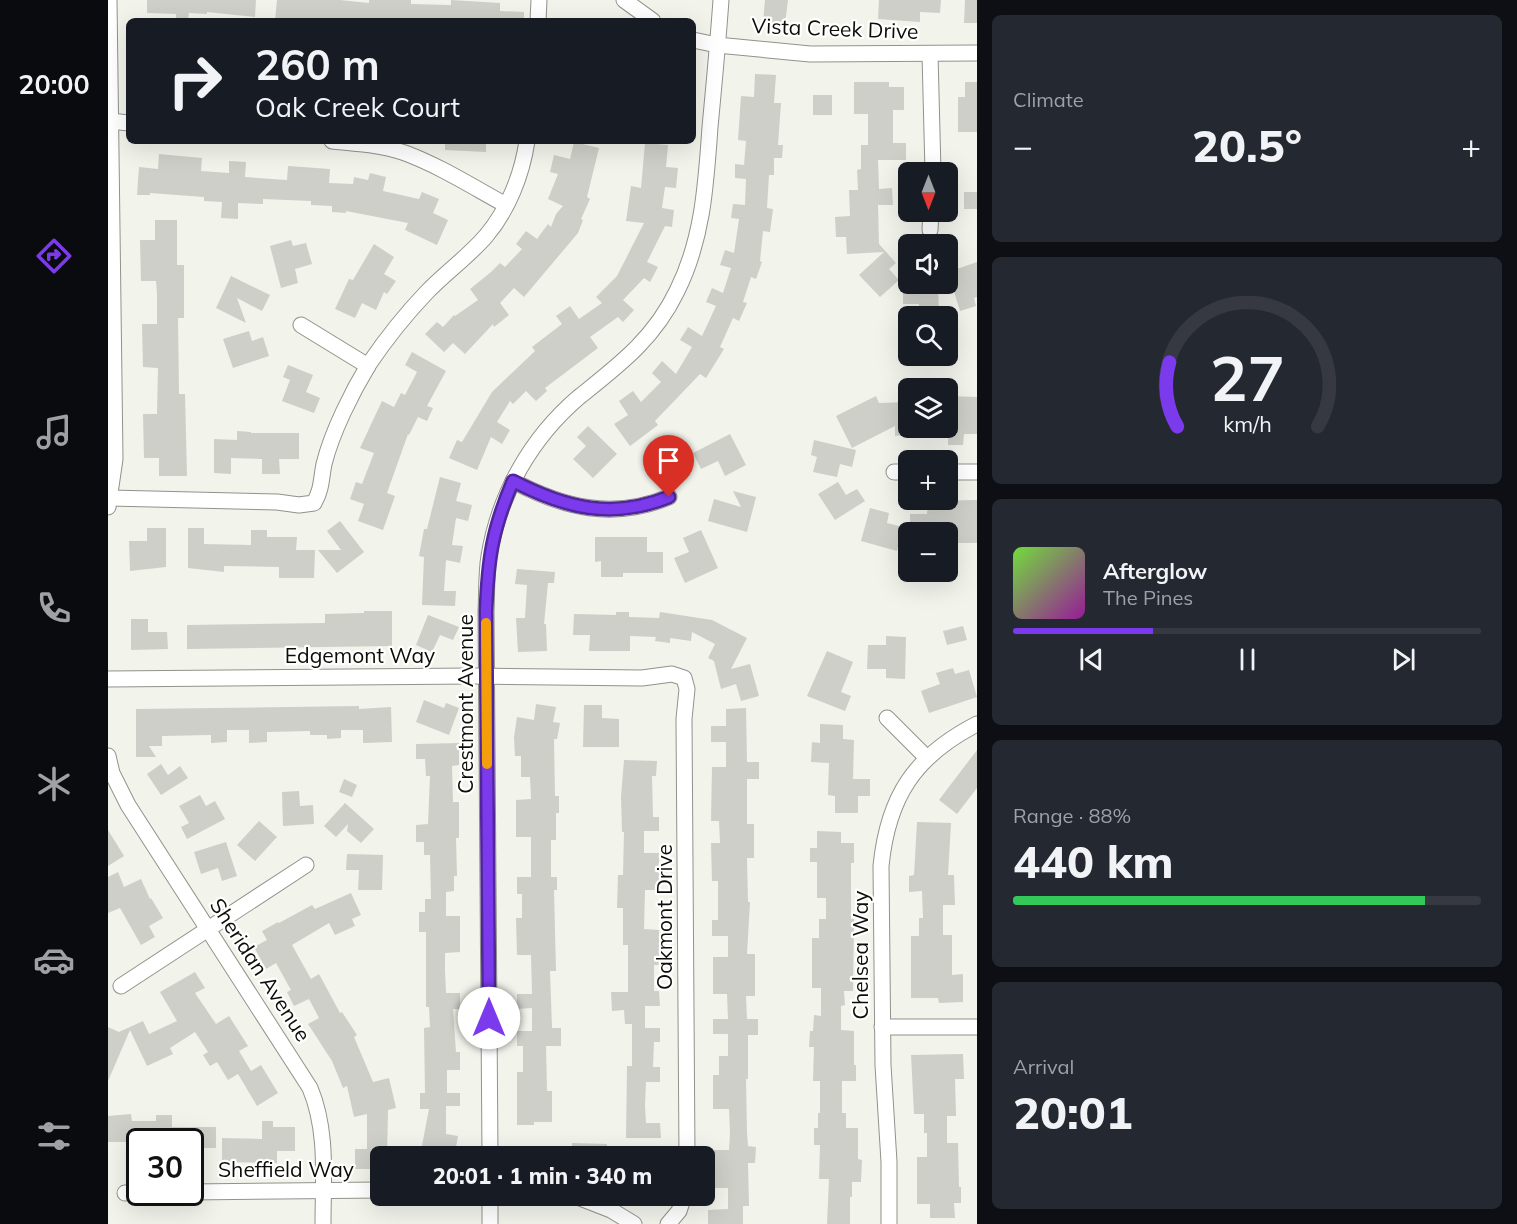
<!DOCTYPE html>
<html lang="en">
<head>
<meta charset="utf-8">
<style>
  body { margin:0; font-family:Mulish,sans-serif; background:#242831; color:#f1f3f6; height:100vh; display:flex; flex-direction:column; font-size:22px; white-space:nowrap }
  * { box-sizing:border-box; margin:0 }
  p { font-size:20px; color:#9ea1a6 }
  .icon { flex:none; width:33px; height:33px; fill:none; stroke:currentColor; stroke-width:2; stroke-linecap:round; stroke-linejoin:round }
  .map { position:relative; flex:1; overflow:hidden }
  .panel { display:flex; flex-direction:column; gap:15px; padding:15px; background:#0d0f14; width:540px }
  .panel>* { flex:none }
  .hud { position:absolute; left:18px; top:18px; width:570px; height:126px; border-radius:9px; box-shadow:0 6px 24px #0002; background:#171b24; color:#f1f3f6; overflow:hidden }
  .needle { width:39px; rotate:180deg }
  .fabs { position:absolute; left:790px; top:162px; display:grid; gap:12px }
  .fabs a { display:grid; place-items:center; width:60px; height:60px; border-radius:9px; background:#171b24; box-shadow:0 6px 24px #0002; font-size:30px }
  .speed { position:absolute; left:18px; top:1128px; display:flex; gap:12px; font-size:30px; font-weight:700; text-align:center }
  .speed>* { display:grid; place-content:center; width:78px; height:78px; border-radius:50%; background:#171b24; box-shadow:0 6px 24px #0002; line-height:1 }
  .speed .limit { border:3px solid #111; border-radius:9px; background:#fff; color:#111 }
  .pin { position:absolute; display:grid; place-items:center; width:51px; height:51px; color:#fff; margin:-62px -26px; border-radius:50% 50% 50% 0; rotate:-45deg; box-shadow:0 0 6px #0007 }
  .pin .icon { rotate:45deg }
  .me { position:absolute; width:66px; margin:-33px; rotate:0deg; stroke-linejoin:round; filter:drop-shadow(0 0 4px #0008) }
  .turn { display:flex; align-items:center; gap:21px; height:126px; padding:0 30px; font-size:27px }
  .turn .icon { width:78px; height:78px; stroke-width:2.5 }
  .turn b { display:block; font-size:42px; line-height:51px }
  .big { font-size:45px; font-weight:800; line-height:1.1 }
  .panel .tile { flex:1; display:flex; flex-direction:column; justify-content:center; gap:9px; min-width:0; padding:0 21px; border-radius:9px; background:#242831 }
  .panel .dial { align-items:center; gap:0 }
  .dial svg { height:156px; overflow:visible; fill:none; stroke:#363941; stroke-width:7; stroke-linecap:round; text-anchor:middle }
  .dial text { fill:#f1f3f6; stroke:none }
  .song { display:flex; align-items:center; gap:18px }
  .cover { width:72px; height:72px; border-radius:9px; background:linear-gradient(135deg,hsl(100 70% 55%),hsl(300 70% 35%)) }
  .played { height:6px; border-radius:3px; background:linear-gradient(90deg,#7c3aed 30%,#363941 30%) }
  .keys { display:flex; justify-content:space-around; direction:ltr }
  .heat { display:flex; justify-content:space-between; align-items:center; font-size:33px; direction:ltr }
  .charge { height:9px; border-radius:4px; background:linear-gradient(90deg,#34c759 88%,#363941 0) }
  .trip { position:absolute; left:262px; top:1146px; width:345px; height:60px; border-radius:9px; background:#171b24; box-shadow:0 6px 24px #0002; font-weight:800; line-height:60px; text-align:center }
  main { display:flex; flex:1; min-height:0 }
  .menu { display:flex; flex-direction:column; width:108px; justify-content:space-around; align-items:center; background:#090b0e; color:#9ea1a6 }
  .menu .icon { width:42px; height:42px }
  .menu .active { color:#7c3aed }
  .menu b { font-size:27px; color:#f1f3f6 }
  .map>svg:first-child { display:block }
  .building { fill:#cecfc8 }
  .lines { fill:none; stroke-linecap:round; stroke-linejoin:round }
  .minor-casing { stroke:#91928b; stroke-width:17 }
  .minor { stroke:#fff; stroke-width:15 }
  .route-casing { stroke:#51269a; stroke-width:15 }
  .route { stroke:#7c3aed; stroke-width:10 }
  .slow { stroke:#f59e0b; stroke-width:10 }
  .labels { text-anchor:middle; stroke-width:4.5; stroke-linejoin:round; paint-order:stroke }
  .street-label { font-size:21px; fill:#0c0c09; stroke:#fffffe }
</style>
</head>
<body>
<main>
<nav class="menu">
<b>20:00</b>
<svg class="icon active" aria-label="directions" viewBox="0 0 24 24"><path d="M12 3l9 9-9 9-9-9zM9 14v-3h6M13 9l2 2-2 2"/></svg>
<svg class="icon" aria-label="music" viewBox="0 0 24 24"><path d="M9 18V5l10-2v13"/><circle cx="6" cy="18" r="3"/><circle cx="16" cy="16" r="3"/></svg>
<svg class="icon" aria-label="phone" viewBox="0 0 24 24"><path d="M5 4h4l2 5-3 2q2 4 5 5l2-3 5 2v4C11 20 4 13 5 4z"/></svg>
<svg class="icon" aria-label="climate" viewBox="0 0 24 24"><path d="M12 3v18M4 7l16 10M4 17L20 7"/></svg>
<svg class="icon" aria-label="car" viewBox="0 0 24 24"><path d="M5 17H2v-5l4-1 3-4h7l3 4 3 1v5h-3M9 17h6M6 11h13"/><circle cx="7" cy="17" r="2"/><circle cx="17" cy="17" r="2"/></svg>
<svg class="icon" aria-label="filters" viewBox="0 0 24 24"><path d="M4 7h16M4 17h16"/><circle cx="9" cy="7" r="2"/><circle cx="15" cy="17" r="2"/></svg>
</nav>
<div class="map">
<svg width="869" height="1224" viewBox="0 0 869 1224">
  <rect width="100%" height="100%" fill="#f2f3eb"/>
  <g class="building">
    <path d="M39,0H148L147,17L99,12V14L81,13L80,21H68V14L39,13Z"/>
    <path d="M169,0H232L261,3V0H303V4L343,5V0L392,3V11L416,12V21H167Z"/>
    <path d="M657,0H680L677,24L655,22Z"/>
    <path d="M771,0H833L832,13L812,12V22L770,19Z"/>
    <path d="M857,0H869V23H856Z"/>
    <path d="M647,74L668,75L666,103H673L670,145H675L674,158H666V175H661L659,208L665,209L662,232L655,231L652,261L654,262L648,279L643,277L635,302L639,303L631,321L625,318L612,347L616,349L598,378L592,374L547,421L550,425L522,446L506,424L520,415L511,401L525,391L533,402L553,382L544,373L554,361L568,374L584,347L572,340L580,327L594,336L608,306L598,302L604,288L615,293L623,268L612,265L617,250L626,253L631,219L623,218L625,204L637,205L638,179L627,178V164L636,165L638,141L630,140L633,96L646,97Z"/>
    <path d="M746,82H781V87H796V110H785V143H798V160H770L771,189L784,188L785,205H770L771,244L788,263L781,269L791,280L772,297L751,275L776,252L739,254L738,237H728L727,217L742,216L741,190H750L749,170L753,169V145H760V114H746Z"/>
    <path d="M857,82H869V132H850V97H857Z"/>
    <rect x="705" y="95" width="19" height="20"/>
    <path d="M337,141H378V152L337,150Z"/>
    <path d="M466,142L491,148L479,197L482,199L473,219L475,220L470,233L416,297L406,288L392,303L401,315L386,327L385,324L357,354L345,343L336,352L317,334L329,322L335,327L346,315L347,316L370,300L362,289L383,272L392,263L397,267L414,249L408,244L418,231L429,239L440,224L443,227L448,214L455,206L440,199L450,174L442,172L446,155L462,159Z"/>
    <path d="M537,143L560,145L558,167L570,168L568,188L557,187L554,208L566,210L564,227L557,226L539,262L550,267L542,282L536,278L515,300L526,310L515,322L510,317L482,337L490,348L437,388L439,391L428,401L418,391L405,404L402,401L389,422L402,430L394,444L383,437L369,470L341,458L349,440L354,442L384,392L427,351L424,347L454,324L448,316L462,306L471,319L494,303L488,297L509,276L536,223L518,221L523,186L533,188Z"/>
    <path d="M51,154L94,158L93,171L121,173V161L138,162L137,177L179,180L180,166L222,169L221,183L245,184L246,177L260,180L262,173L278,177L275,191L311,199L314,192L331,199L325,213L340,220L329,245L297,230L300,223L238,211V213L224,212V206L203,205V201L155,199V204L130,203V219L113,218L114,202L96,201V197L42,193V195H29L31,167L50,169Z"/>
    <rect x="856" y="192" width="13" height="17"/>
    <path d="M47,220H69V265H76V318H70L71,394H77L79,476H51V458H36L35,414H49L50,368L35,367L34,324H49V294L48,281H33L32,240H47Z"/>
    <path d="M183,240L185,246L198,243L204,264L187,269L190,283L173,288L162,246Z"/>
    <path d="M266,244L286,257L276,274L288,281L279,294L276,292L268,310L254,303L247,318L227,309L241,279L245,280Z"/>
    <path d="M869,262V297L866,298L868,306L852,311L840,272Z"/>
    <path d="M123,276L162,295L154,311L129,298L138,323L108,308Z"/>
    <path d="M795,284H830L831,316H811V304H795Z"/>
    <path d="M141,331L144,341L155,337L161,356L125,368L115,339Z"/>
    <path d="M304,352L338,371L319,406L325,408L319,421L310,417L301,435L300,434L279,493L287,496L275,530L250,521L256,504L242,499L248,482L254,484L266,453L252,448L274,401L286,407L293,393L297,395L309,372L297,365Z"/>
    <path d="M180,365L205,375L198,392L212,398L206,413L174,401L182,380L175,377Z"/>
    <path d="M768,396L771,403L801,402V435L787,436V426L744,448L728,416Z"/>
    <path d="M841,396L869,397V434H856L855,445H840Z"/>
    <path d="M480,426L509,454L485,478L465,459L478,446L469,437Z"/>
    <path d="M129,431L143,432V433H191V459H171L172,474H154V459L123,458V474L106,473V439L129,440Z"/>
    <path d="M622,434L638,465L617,476L610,461L593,469L585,453Z"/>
    <path d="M706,440L748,450L744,467L732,464L729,477L705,472L709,457L703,455Z"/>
    <path d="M332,477L353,483L348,501L364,505L360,521L348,518L344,545L355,546L352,563L338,560L336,591H348L347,606L314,605L316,557L311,556L316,529H319Z"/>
    <path d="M730,482L738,495L749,489L757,501L727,520L710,494Z"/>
    <path d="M625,491L648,497L639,532L600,521L606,499L633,507Z"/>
    <path d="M869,500V543H848V532H802V514H819L820,501Z"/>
    <path d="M762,508L781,513L779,523L795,527L789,551L753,541Z"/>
    <path d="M232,521L256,552L229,573L210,550H233L219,531Z"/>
    <path d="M39,528H58V567L22,571L21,541H39Z"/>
    <path d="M80,528H96V544L143,545V530H159V537H189L188,550H207L206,578H171V567L116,566V572L80,568Z"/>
    <path d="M593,530L610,568L577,583L566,558L581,552L575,538Z"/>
    <path d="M487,537H539V552H555V573H515V577H493V561L487,562Z"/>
    <path d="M409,569L447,572L446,583H440L436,624H438L439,651L410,652L408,618H417L419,585L407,584Z"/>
    <path d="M256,611H284V646L79,649V625L217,623V614L256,613Z"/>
    <path d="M508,612H521V617L551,618L552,612L604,620L639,638L623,669L642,664L651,696L633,701L628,684L613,689L606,661L600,658L607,644L584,632L583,641L562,638V643L547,641L548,637L522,636V651H481L482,635H465L466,614L508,615Z"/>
    <path d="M320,615L351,627L345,640L332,635L324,652L308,645Z"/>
    <path d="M23,619H40V632H59L60,649L23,650Z"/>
    <path d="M855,626L859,640L839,645L835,631Z"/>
    <path d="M778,636L798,637L797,679L778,678V669H759L760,645H778Z"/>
    <path d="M719,651L745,662L733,692L743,696L737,711L699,696Z"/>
    <path d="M845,668L847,674L861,670L869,697L821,713L813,691L832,684L828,673Z"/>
    <path d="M316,700L336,708L338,703L351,708L341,735L308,722Z"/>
    <path d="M428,704L448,707L445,722L452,723L449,739H446L447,796H451V813H448V840H443V877H449V890H446L448,971H442L444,1028H453V1046H438L439,1091H444V1122H426V1125H409V1072H415V1046H409V1031H424V1008L409,1009V994H424L423,955H409L408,918H414V894H409V877H423V837H408V800L423,799L422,777H413V756H407L406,737L409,717L426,720Z"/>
    <path d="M476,705H494V718L511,719V747H475Z"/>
    <path d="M251,706V709L283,707L284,742L255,743V730H233V738L219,739V735H202V731L159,732V742L141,743V730H119V742L103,743V735L54,736V746H41L48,757H28V709Z"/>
    <path d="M638,708L639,762H651V779H639V824H646V858H639L640,902H642L639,954H647V996H638L639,1019H650V1035H640V1079H638L639,1133L640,1146L648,1147L647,1163H640L641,1206H635V1224H600V1210L620,1209V1188H605V1171L606,1150H621L622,1133L621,1109H605V1075H611V1056H620V1034H605V1019H620L619,994H605V957H620V936H604V920H610V881H604L603,843H612L611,821H603L604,767H618V742H603V726H618V709Z"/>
    <path d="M712,724L735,725V739L746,740L745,779H762V796H750V813H727V796L720,795L721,763L703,762L704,742L712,743Z"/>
    <path d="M351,743V765L344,766L345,802H351V838H348L349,876H346V891L338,892V916H352V952L337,953V971L338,993H352V1009H345L348,1052H352V1070H339V1093H352V1106H338V1134L350,1136L347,1153L340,1152L339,1156H312L321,1109H312V1093H317L316,1028L322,1027L321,1007H318V932H311V912H317V899H323L322,855H316V842H308V825L320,824L322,776H318L317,759H308V744Z"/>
    <path d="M869,750V788L849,814L831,800Z"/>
    <path d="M516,760L549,761L548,776H544L545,817H551V831H536V853H551V890H537L536,929L551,930V965H546V991H551L552,1006H537V1028H552V1042H546L545,1067H552V1082H538L537,1106L538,1123H552L553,1138H518L519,1066H524V1024H517L516,1010L504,1011L503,992H520V945H515V908H509L510,875H515L516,832H514L513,797Z"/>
    <path d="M53,764L60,775L72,766L80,778L53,795L39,774Z"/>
    <path d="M236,779L249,785L244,797L231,792Z"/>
    <path d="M191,791L192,806L205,805L206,824L175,826L174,792Z"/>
    <path d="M92,795L98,806L107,801L117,819L79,839L73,827L81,823L71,806Z"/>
    <path d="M237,803L266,829L253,843L239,831L240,824L228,837L216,826Z"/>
    <path d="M151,821L169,837L147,861L129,845Z"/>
    <path d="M809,822L843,823L840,875H846L847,905H835V935H844V975L855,974V1002L831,1003L830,998H803V936H811V918H815L814,891L801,892V876L806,875Z"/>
    <path d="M0,830L16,856L0,866Z"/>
    <path d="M709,831L733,832V843H746V863H743V919H746L745,991H736L737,1005L733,1006V1030L746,1031V1065H748V1081H734V1113H738V1128H750V1159L754,1160L753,1182H744V1197H742V1224H719L721,1179H711L712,1145H706V1128H710V1113H712V1081H705L706,1047H701L702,1031H705L706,1015L713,1016V988H704V938H711V919H718V898H709V862H702V848H709Z"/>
    <path d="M118,842L129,876L114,881L110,868L93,874L86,852Z"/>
    <path d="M239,854L275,855L274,890H250L251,870H238Z"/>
    <path d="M10,872L16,887L33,879L42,899L43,898L55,918L41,926L47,937L33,945L12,908L0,913V877Z"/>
    <path d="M243,893L253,915L244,919L247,926L227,935L221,923L184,945L203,979L211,974L232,1013L234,1012L249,1035L246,1037L265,1082L281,1078L288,1108L280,1110L279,1156H273V1169H247V1149H259V1114L246,1117L239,1086L235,1088L224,1061L200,1024L211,1018L201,999L186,1006L179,992L183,990L168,963L158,969L146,947L159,940L154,931L170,922L171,923L204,905L207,909Z"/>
    <path d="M87,972L97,988L87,993L108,1024L121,1016L140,1046L131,1051L143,1071L153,1065L170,1093L149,1106L130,1074L120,1080L109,1062L102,1066L95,1055L100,1052L87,1032L62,1048L65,1054L39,1066L22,1030L0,1081V1027L11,1032L35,1021L41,1034L69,1021L52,992Z"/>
    <path d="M855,1054L856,1079H847L848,1116H839V1143H850L851,1187H853V1203H846L847,1218H822V1204H809V1157H819V1133H816V1114H806L803,1055Z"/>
    <path d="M23,1114L24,1121H48V1115H64V1127H108V1148H82V1142H0V1116Z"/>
    <path d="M154,1121H165V1127H187V1151H169V1163L114,1162V1138L154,1139Z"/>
    <path d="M464,1143L499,1144V1156H464Z"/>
  </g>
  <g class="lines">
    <defs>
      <g id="minor">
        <path d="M516,0L545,21"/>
        <path d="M430,21L431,0"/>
        <path d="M585,40L609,45L702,54L869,53"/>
        <path d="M822,54L825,172"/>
        <path d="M2,121L21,123"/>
        <path d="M224,141C248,143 274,145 297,153C332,166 365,187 398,205"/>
        <path d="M822,230L823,212"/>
        <path d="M193,325L260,366"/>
        <path d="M786,472H801"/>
        <path d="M840,472H869"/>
        <path d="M405,481C456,508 505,520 561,497"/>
        <path d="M2,498L169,502L191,505L206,503C214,489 213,479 216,464C224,432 244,392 261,364C278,339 297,315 318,293C337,273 360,257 378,236C400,210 414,175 419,141"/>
        <path d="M0,507L7,459L1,0"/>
        <path d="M0,679L365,676L534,678L564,674L576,678L579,689L576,719L579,1156"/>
        <path d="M779,718L819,758"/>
        <path d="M0,756L4,773L20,805L202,1088C220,1131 215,1178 215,1224"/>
        <path d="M13,986L198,865"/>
        <path d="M774,1027H869"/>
        <path d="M382,1156L378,611C379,593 378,574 381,556C391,494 423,438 471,397C511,365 546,339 569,291C595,239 598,184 602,127C606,85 610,42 613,0"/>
        <path d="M82,1192L273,1190"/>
        <path d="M17,1193L32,1192"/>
        <path d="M382,1196V1224"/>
        <path d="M467,1196L503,1210L526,1224"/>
        <path d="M560,1224L571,1211L576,1196"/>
        <path d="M781,1224V1162L775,1065L773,866C780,796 807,756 869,724"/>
      </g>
    </defs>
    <use href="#minor" class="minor-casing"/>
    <use href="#minor" class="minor"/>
  </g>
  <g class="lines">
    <defs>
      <path id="route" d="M381,1018L378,611C380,559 384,530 405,481C457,508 504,520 561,497"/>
    </defs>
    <use href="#route" class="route-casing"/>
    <use href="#route" class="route"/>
    <path class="slow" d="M378,623L379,764"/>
  </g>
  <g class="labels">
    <g class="street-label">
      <text transform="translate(727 29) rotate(2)" y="7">Vista Creek Drive</text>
      <text x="252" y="663">Edgemont Way</text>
      <text transform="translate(358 704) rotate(-90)" y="7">Crestmont Avenue</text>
      <text transform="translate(557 917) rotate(-90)" y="7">Oakmont Drive</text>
      <text transform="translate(753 955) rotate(-90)" y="7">Chelsea Way</text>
      <text transform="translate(152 970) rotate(57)" y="7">Sheridan Avenue</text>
      <text x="178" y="1177">Sheffield Way</text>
    </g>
  </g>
</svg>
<div class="fabs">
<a><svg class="needle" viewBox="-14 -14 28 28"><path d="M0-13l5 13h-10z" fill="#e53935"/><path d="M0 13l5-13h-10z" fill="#9ea1a6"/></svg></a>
<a><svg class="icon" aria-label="sound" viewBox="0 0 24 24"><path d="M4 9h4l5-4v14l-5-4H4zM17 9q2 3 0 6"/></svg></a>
<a><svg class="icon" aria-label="search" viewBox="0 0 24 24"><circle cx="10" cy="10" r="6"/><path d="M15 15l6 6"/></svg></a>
<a><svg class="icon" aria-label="layers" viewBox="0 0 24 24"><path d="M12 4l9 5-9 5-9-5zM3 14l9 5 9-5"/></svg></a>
<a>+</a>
<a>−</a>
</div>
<div class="speed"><div class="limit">30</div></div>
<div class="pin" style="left:561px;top:497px;background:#d93025"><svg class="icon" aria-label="arrive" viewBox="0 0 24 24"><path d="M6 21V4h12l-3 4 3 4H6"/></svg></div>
<svg class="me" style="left:381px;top:1018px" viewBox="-20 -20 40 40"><circle r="19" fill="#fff"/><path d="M0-13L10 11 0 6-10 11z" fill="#7c3aed"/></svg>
<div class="trip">20:01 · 1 min · 340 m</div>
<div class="hud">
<div class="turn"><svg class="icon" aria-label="right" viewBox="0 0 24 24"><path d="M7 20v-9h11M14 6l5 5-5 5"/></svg><div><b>260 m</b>Oak Creek Court</div></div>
</div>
</div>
<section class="panel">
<div class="tile"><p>Climate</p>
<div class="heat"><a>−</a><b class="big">20.5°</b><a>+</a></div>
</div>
<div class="tile dial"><svg viewBox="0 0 100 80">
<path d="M14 69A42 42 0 1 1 86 69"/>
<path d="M14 69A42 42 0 0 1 10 36" stroke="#7c3aed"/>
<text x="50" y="56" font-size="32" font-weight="700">27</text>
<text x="50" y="72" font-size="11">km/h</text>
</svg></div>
<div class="tile">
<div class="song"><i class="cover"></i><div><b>Afterglow</b><p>The Pines</p></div></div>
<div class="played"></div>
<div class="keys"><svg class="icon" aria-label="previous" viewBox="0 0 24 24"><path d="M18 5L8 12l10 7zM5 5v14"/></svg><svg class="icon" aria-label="pause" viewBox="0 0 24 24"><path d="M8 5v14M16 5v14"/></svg><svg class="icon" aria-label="next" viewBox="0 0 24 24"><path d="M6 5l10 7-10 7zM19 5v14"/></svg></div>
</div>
<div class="tile"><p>Range · 88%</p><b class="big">440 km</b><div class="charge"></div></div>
<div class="tile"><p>Arrival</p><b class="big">20:01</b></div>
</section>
</main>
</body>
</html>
